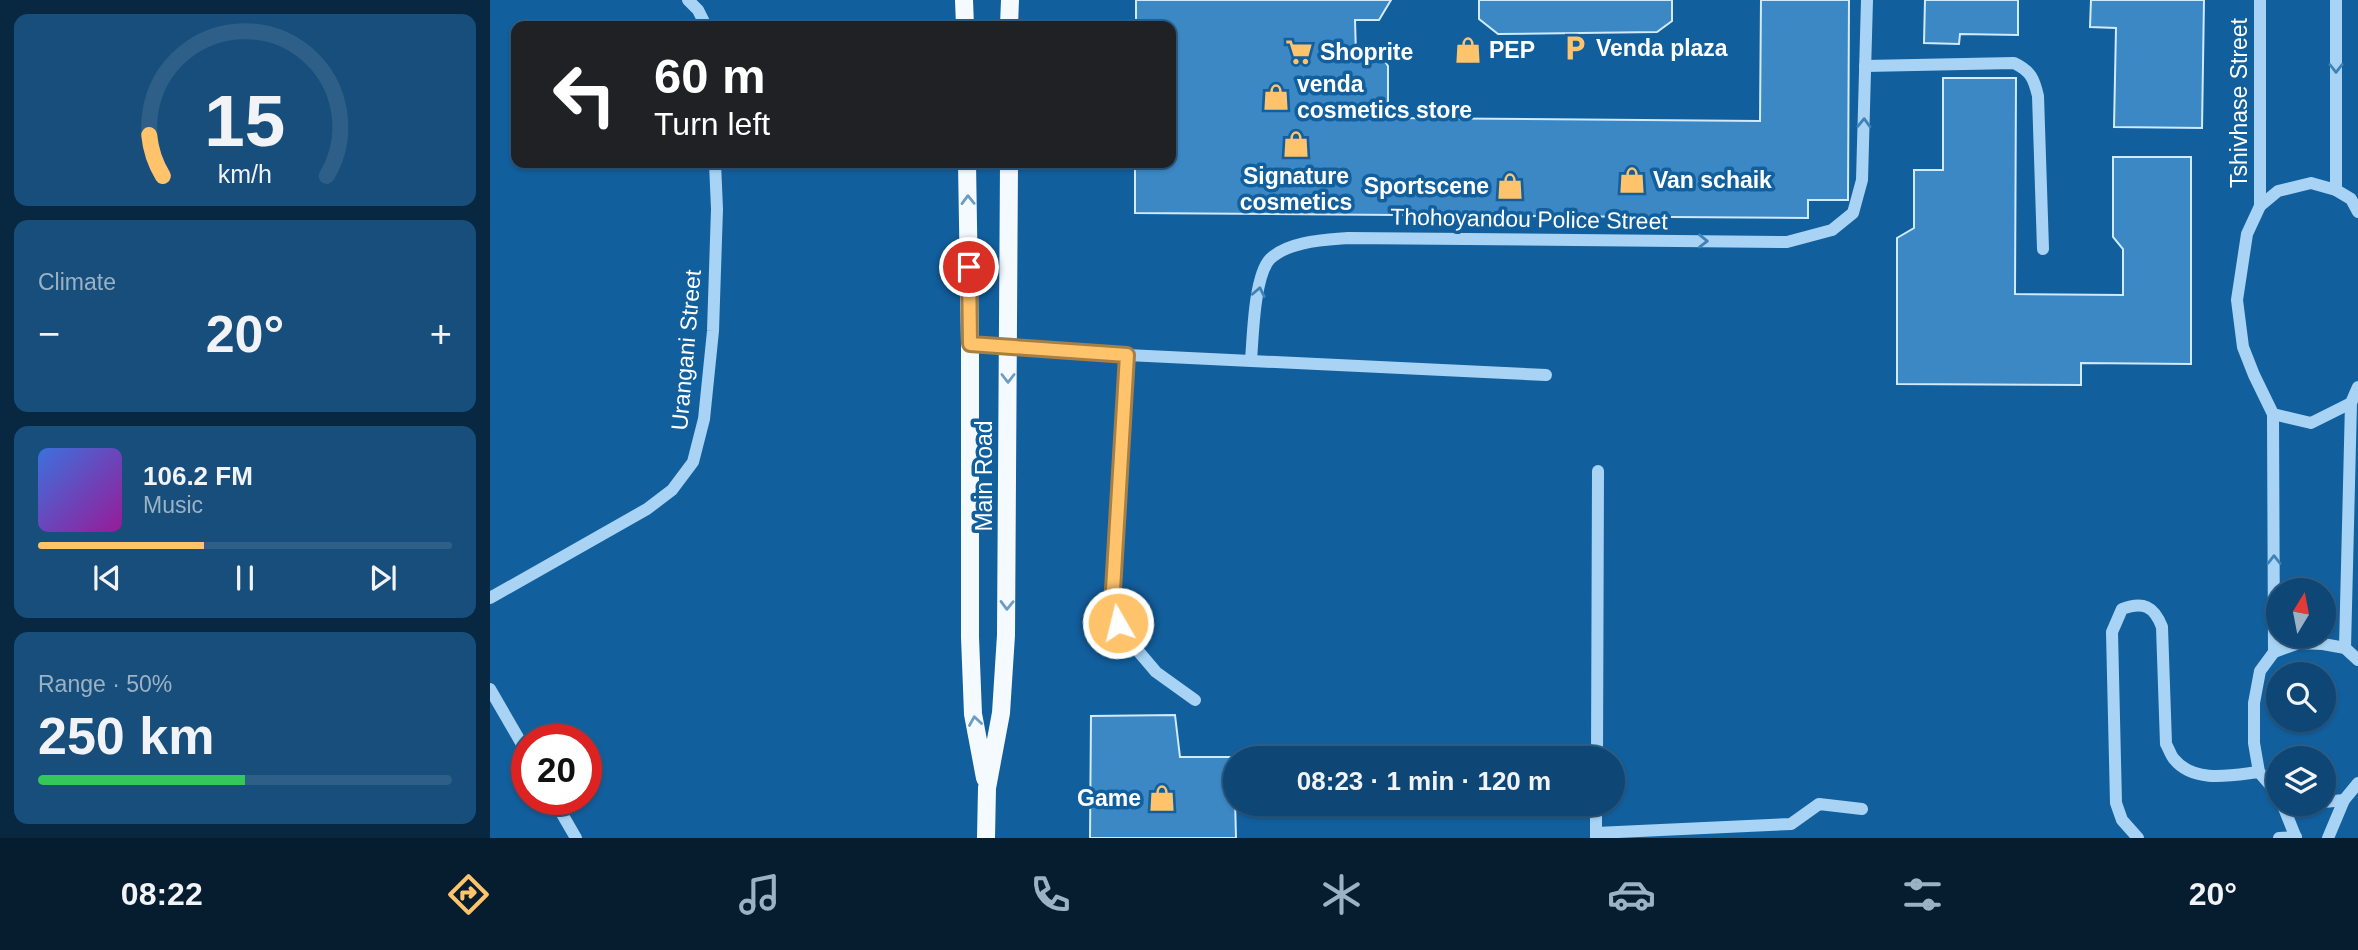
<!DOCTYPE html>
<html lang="en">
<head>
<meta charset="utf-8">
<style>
  body { margin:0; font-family:Helvetica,sans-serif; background:#174e7b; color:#f1f3f6; height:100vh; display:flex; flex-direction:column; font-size:26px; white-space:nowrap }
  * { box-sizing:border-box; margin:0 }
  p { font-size:23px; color:#9bb2c5 }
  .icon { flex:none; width:38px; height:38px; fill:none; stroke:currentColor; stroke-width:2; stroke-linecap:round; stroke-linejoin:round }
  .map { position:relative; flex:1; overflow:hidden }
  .panel { display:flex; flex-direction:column; gap:14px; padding:14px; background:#082741; width:490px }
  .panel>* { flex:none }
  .guide { position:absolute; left:21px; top:21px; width:665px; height:147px; border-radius:14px; box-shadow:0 2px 5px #0004,0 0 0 2px #2e5f88; background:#202124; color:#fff; overflow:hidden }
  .needle { width:46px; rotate:10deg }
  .controls { position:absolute; left:1776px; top:578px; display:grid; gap:14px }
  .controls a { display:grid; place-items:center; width:70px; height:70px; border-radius:50%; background:#0e4776; box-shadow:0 2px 5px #0004,0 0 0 2px #2e5f88; font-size:35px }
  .speed { position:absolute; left:21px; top:724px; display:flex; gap:14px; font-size:35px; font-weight:700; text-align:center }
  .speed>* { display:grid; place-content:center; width:91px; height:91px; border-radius:50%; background:#0e4776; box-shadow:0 2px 5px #0004,0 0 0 2px #2e5f88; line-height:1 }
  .speed .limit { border:10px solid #d22; background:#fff; color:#111 }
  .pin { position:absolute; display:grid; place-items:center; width:60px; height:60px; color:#fff; margin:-30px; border:4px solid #fff; border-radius:50%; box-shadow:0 2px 7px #0007 }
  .me { position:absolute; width:77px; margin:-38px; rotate:352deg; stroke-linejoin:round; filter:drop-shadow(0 0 5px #0008) }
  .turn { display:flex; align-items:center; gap:24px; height:147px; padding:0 28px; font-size:32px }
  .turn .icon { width:91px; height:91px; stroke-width:2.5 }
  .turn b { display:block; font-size:49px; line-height:60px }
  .big { font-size:52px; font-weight:800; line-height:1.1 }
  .panel .tile { flex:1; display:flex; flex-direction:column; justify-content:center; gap:10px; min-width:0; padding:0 24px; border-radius:14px; background:#174e7b }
  .panel .dial { align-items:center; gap:0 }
  .dial svg { height:182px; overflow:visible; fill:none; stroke:#2e5f88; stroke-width:7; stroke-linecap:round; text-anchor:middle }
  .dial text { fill:#f1f3f6; stroke:none }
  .song { display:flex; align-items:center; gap:21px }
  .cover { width:84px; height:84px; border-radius:10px; background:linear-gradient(135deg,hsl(220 70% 55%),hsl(300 70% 35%)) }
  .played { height:7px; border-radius:4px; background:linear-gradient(90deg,#ffc46b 40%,#2e5f88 40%) }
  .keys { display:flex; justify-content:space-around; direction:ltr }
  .heat { display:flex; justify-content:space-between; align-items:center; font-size:38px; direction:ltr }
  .charge { height:10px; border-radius:5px; background:linear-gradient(90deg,#34c759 50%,#2e5f88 0) }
  .trip { position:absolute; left:733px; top:746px; width:402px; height:70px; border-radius:35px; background:#0e4776; box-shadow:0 2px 5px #0004,0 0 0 2px #2e5f88; font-weight:800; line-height:70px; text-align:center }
  .tab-bar { display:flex; height:112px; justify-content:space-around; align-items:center; background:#061c2f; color:#9bb2c5 }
  .tab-bar .icon { width:49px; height:49px }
  .tab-bar .active { color:#ffc46b }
  .tab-bar b { font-size:32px; color:#f1f3f6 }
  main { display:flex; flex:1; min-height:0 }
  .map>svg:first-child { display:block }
  .building { fill:#3b88c5; stroke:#d1eafe; stroke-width:2 }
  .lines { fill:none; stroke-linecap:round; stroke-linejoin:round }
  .minor { stroke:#a8d3f4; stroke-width:12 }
  .major { stroke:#f5faff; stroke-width:18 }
  .oneway { stroke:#3f82b8 }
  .oneway2 { stroke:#6d9dc5 }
  .route-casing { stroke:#a67f46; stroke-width:18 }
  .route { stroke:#ffc46b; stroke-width:12 }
  .labels { text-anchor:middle; stroke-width:7; stroke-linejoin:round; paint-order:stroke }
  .poi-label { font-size:23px; font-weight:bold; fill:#fff; stroke:#125f9e; text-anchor:start }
  .street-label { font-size:23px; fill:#fff; stroke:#125f9e }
</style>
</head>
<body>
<main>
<section class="panel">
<div class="tile dial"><svg viewBox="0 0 100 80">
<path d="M14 69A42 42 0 1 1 86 69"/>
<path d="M14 69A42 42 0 0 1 8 51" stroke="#ffc46b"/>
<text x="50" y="56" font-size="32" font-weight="700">15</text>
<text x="50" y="72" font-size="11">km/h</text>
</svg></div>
<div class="tile"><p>Climate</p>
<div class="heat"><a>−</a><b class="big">20°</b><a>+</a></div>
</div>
<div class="tile">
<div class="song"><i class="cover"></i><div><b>106.2 FM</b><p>Music</p></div></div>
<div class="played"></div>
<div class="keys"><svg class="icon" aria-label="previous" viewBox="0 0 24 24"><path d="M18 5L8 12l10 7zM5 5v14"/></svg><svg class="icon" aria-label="pause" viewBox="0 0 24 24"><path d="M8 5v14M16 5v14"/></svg><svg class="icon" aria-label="next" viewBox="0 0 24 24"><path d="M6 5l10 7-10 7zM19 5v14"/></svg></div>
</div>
<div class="tile"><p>Range · 50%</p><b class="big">250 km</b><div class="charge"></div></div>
</section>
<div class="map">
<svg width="1868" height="838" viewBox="0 0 1868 838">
  <rect width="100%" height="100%" fill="#125f9e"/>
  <g class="building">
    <path d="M646,0H901L889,20H865L866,54H890L898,66V118L1270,121L1271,0H1359L1358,200H1318V218L645,213V163H681V26H646Z"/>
    <path d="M989,0H1182V21L1167,32L1008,34L989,19Z"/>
    <path d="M1435,0H1528V35L1470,34L1469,44L1434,43Z"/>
    <path d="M1601,0H1714L1712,128L1624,127L1626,28L1600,27Z"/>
    <path d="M1453,78H1526L1525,294L1633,295V249L1623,237V157H1701V364L1591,363V385L1407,384V238L1424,228V170H1453Z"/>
    <path d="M685,715L690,757H744L746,838H600L601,716Z"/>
  </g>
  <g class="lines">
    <g class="minor">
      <path d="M198,0L208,10L216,26"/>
      <path d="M1375,66L1524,63C1541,71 1544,79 1548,96L1553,249"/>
      <path d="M1846,190V0"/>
      <path d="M1770,206V0"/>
      <path d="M480,344L637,355L1056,375"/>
      <path d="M637,355L623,590L628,623L649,652L666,672L705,700"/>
      <path d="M761,360C763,337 764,276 780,259C799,241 834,240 858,238L1297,242L1342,230L1363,213L1372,180L1377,0"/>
      <path d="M1783,414L1821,423L1861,403L1868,387"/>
      <path d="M0,598L157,509L182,490L203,462L214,419L223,331L227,209L225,163"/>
      <path d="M1855,648L1861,403"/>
      <path d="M1784,652L1783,414L1764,375L1753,347L1747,300L1757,234L1770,206L1788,191L1821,183L1846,190L1861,199L1868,212"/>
      <path d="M0,689L37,753"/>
      <path d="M1107,758L1108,471"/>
      <path d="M1788,794L1769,772L1764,743V703L1770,671L1784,652L1809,643L1833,644L1855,648L1868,660"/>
      <path d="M64,800L86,838"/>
      <path d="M1834,802L1854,800L1868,783"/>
      <path d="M1792,803L1806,838"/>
      <path d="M1106,833L1301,824L1329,804L1372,809"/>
      <path d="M1106,838V803"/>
      <path d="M1648,838L1632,820L1626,803L1622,632L1632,609C1653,601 1664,606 1672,627L1676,744C1679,749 1681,756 1684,759C1704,784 1743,775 1769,772"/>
      <path d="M1789,838L1806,837"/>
      <path d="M1838,838L1854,800"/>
    </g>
    <g class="major">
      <path d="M474,0L475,26"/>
      <path d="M519,26L520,0"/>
      <path d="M477,163L480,344V637L483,714L495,778"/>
      <path d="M496,838L497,788L511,713L516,635L519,163"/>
    </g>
  </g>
  <defs><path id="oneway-chevron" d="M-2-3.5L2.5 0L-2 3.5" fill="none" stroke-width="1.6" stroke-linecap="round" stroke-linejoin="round" transform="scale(1.75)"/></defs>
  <g class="oneway">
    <use href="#oneway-chevron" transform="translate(1846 68) rotate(90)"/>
    <use href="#oneway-chevron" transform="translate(1374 123) rotate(-88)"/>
    <use href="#oneway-chevron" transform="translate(1213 241) rotate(1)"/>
    <use href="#oneway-chevron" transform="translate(769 292) rotate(-79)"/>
    <use href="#oneway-chevron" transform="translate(1784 560) rotate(-90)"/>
  </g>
  <g class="oneway2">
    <use href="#oneway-chevron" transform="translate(478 200) rotate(-91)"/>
    <use href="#oneway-chevron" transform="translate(518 378) rotate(90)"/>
    <use href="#oneway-chevron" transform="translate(517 605) rotate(91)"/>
    <use href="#oneway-chevron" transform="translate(485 721) rotate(-99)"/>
  </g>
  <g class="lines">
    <defs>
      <path id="route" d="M479,267L480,344L637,355L623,590L628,623"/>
    </defs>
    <use href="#route" class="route-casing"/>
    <use href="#route" class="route"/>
  </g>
  <defs>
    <symbol id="parking-bare" viewBox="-9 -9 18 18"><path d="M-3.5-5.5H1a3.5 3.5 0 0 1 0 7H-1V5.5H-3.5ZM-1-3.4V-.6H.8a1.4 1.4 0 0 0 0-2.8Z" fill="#ffc46b" stroke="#125f9e" stroke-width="2.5" paint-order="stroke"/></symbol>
    <symbol id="shop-bare" viewBox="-9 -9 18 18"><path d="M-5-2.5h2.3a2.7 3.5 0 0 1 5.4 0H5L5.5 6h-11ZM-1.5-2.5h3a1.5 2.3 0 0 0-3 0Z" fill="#ffc46b" stroke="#125f9e" stroke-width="2.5" paint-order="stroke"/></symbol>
    <symbol id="supermarket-bare" viewBox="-9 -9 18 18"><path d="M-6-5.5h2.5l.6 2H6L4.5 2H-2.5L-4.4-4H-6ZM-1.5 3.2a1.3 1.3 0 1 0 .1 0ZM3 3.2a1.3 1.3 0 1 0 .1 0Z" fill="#ffc46b" stroke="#125f9e" stroke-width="2.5" paint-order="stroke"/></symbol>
  </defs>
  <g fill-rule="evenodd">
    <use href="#parking-bare" x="1066" y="29" width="38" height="38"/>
    <use href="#shop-bare" x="959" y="31" width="38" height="38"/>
    <use href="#supermarket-bare" x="790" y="33" width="38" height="38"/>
    <use href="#shop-bare" x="767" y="78" width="38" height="38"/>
    <use href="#shop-bare" x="787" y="125" width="38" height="38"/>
    <use href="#shop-bare" x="1123" y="161" width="38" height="38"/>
    <use href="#shop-bare" x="1001" y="167" width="38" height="38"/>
    <use href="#shop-bare" x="653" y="779" width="38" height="38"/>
  </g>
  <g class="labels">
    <g class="poi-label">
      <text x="1106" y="56">Venda plaza</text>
      <text x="999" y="58">PEP</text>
      <text x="830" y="60">Shoprite</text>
      <text x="807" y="92">venda<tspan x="807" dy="26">cosmetics store</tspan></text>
      <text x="806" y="184" text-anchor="middle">Signature<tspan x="806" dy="26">cosmetics</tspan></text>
      <text x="1163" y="188">Van schaik</text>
      <text x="999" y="194" text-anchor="end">Sportscene</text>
      <text x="651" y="806" text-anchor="end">Game</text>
    </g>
    <g class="street-label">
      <text transform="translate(1749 103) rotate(-90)" y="8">Tshivhase Street</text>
      <text transform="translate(1039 219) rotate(1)" y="8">Thohoyandou Police Street</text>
      <text transform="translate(196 350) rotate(-85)" y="8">Urangani Street</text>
      <text transform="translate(494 476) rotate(-90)" y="8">Main Road</text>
    </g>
  </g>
</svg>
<div class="controls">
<a><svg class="needle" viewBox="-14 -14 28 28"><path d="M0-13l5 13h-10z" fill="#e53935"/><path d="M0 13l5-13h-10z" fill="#9bb2c5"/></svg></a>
<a><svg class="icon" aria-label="search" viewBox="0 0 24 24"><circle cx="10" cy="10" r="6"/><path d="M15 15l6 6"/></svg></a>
<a><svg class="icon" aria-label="layers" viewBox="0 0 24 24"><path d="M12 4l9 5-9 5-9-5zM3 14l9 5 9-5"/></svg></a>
</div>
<div class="speed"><div class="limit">20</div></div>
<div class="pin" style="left:479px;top:267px;background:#d93025"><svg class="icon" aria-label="arrive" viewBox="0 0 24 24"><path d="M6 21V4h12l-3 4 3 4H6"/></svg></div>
<svg class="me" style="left:628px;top:623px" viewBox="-20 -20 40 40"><circle r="17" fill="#ffc46b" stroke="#fff" stroke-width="3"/><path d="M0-11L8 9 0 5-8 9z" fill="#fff"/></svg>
<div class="trip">08:23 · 1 min · 120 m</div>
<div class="guide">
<div class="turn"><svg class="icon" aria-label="left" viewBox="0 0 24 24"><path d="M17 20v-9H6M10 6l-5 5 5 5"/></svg><div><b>60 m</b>Turn left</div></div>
</div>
</div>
</main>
<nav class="tab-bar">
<b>08:22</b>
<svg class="icon active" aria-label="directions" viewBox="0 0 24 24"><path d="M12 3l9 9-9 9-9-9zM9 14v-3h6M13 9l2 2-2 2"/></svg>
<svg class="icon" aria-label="music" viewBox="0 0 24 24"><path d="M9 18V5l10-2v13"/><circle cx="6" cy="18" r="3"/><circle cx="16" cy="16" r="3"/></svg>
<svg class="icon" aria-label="phone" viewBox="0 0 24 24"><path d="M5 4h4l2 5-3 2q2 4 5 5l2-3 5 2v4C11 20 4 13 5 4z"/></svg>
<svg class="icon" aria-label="climate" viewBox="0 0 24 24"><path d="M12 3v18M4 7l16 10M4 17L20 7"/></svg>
<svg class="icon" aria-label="car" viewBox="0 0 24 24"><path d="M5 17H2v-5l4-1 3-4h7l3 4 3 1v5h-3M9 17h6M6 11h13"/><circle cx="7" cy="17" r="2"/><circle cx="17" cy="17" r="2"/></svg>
<svg class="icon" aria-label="filters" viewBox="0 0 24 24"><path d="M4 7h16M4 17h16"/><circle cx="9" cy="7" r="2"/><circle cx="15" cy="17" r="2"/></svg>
<b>20°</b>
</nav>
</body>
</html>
